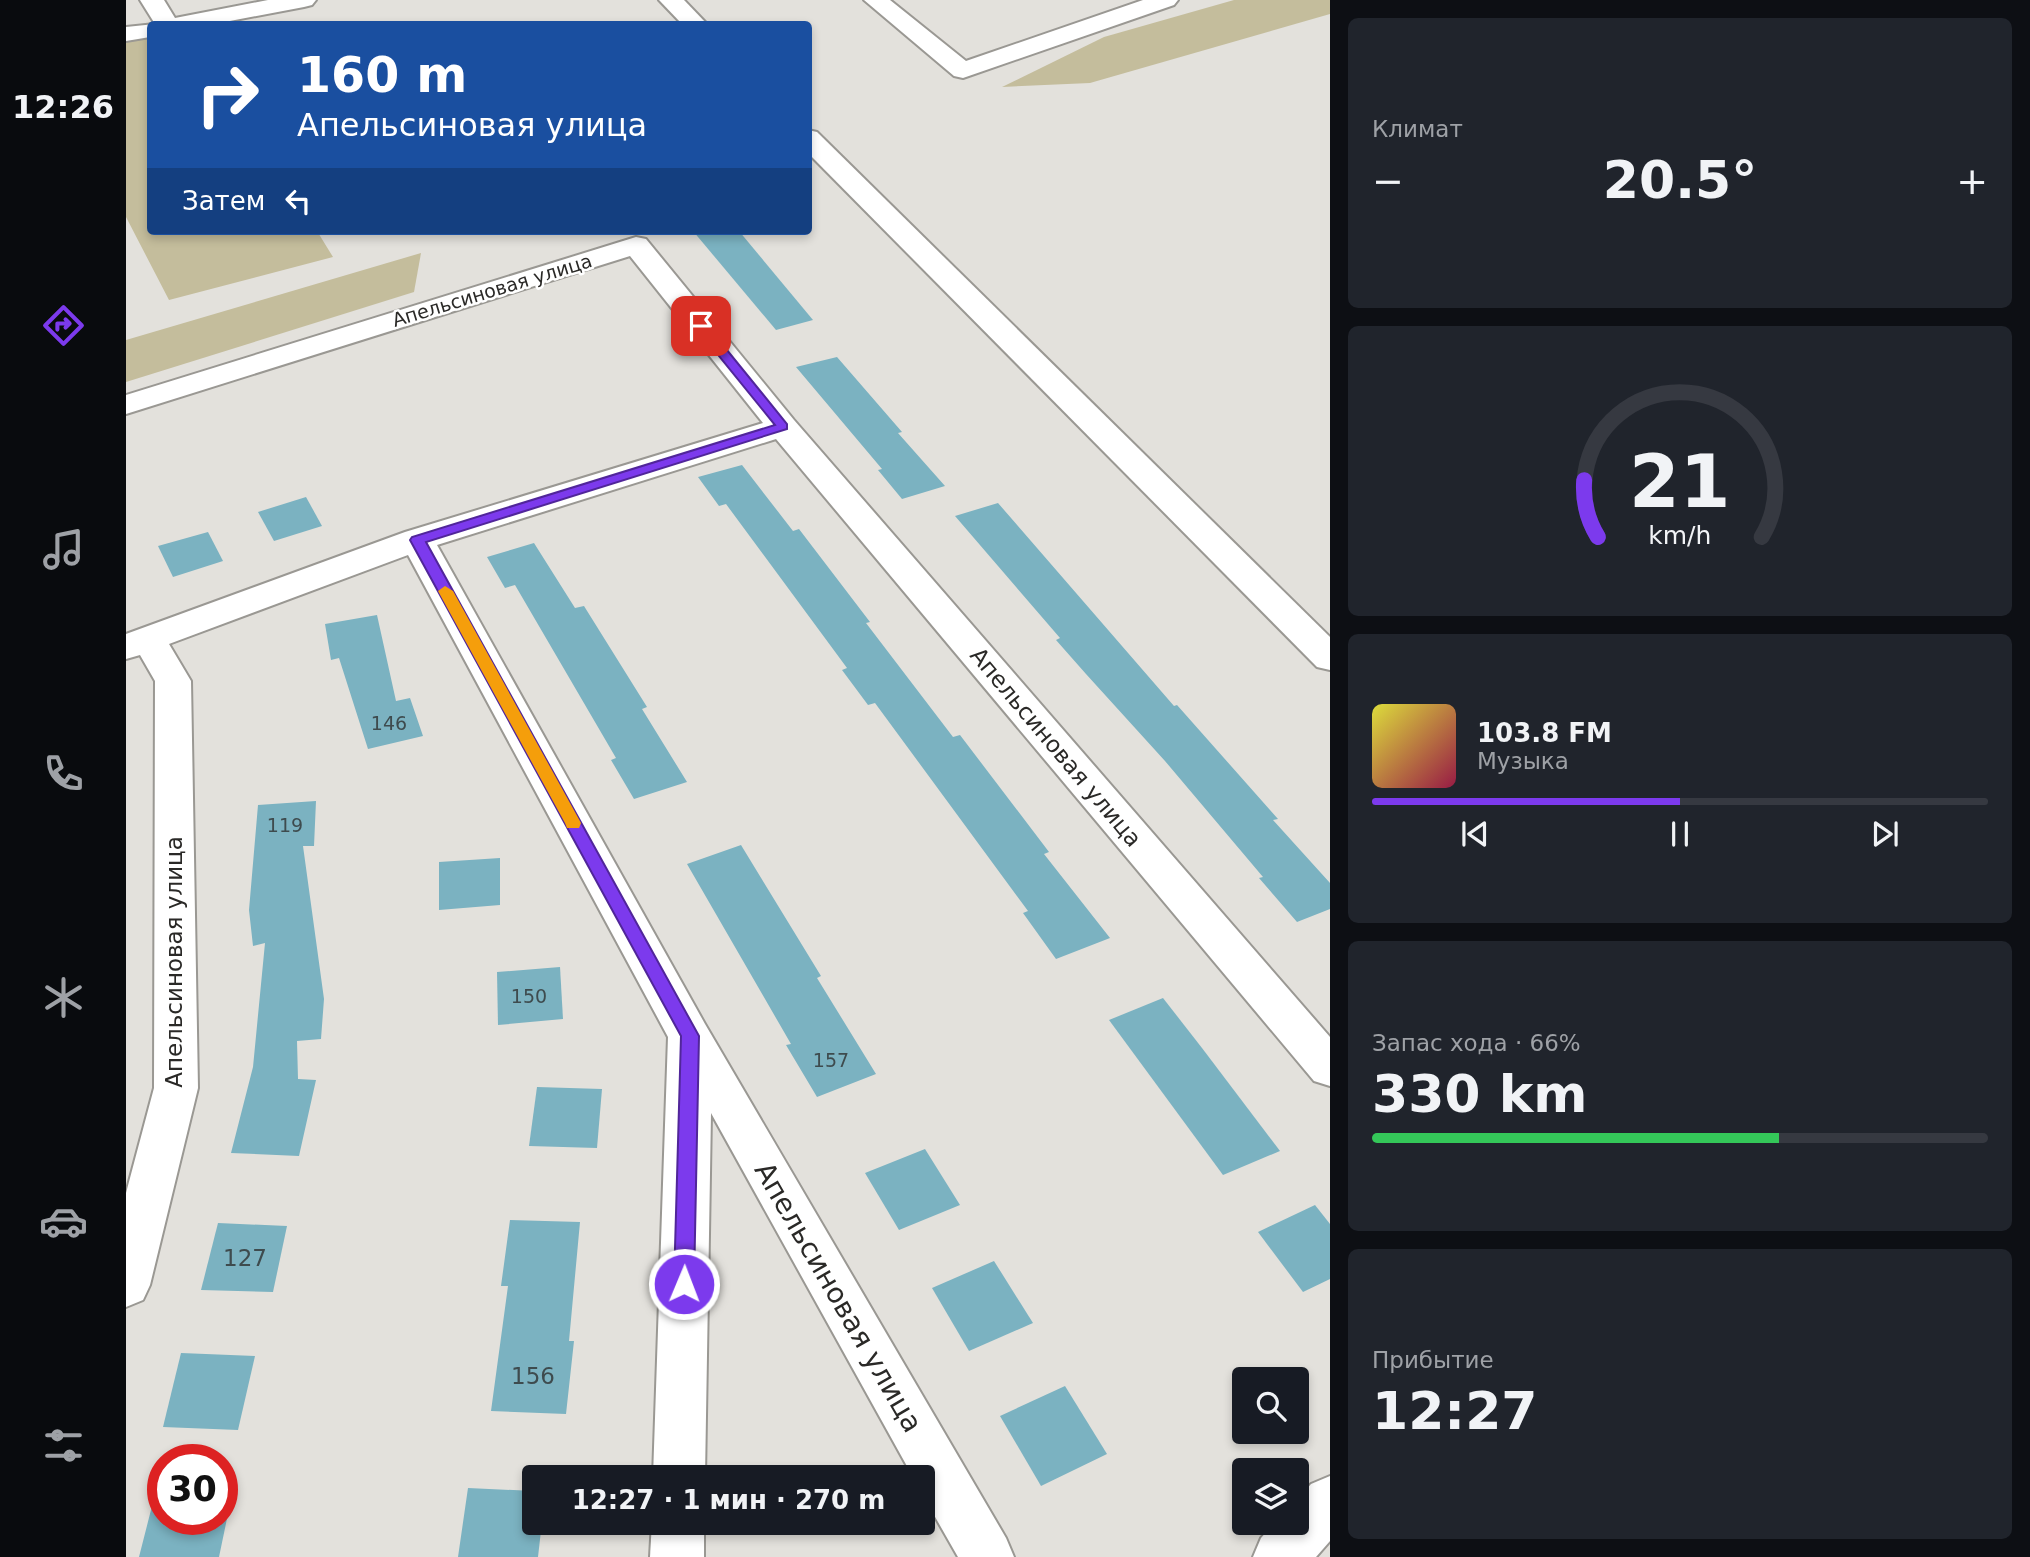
<!DOCTYPE html>
<html lang="ru">
<head>
<meta charset="utf-8">
<style>
  body { margin:0; font-family:"DejaVu Sans",sans-serif; background:#20242c; color:#f1f3f6; height:100vh; display:flex; flex-direction:column; font-size:26px; white-space:nowrap }
  * { box-sizing:border-box; margin:0 }
  p { font-size:23px; color:#9ea1a6 }
  .icon { flex:none; width:38px; height:38px; fill:none; stroke:currentColor; stroke-width:2; stroke-linecap:round; stroke-linejoin:round }
  .map { position:relative; flex:1; overflow:hidden }
  .drawer { display:flex; flex-direction:column; gap:18px; padding:18px; background:#0d0f14; width:700px }
  .drawer>* { flex:none }
  .banner { position:absolute; left:21px; top:21px; width:665px; height:214px; border-radius:7px; box-shadow:0 4px 10px #0003; background:#1a4fa0; color:#fff; overflow:hidden }
  .tools { position:absolute; left:1106px; top:1367px; display:grid; gap:14px }
  .tools a { display:grid; place-items:center; width:77px; height:77px; border-radius:7px; background:#171b24; box-shadow:0 4px 10px #0003; font-size:35px }
  .speed { position:absolute; left:21px; top:1444px; display:flex; gap:14px; font-size:35px; font-weight:700; text-align:center }
  .speed>* { display:grid; place-content:center; width:91px; height:91px; border-radius:50%; background:#171b24; box-shadow:0 4px 10px #0003; line-height:1 }
  .speed .limit { border:10px solid #d22; background:#fff; color:#111 }
  .pin { position:absolute; display:grid; place-items:center; width:60px; height:60px; color:#fff; margin:-30px; border-radius:14px; box-shadow:0 4px 10px #0006 }
  .me { position:absolute; width:77px; margin:-38px; rotate:1deg; stroke-linejoin:round; filter:drop-shadow(0 0 5px #0008) }
  .turn { display:flex; align-items:center; gap:24px; height:147px; padding:0 35px; font-size:32px }
  .turn .icon { width:91px; height:91px; stroke-width:2.5 }
  .turn b { display:block; font-size:49px; line-height:60px }
  .then { display:flex; align-items:center; height:66px; padding:0 35px; background:#0003; gap:14px; font-size:26px }
  .big { font-size:52px; font-weight:700; line-height:1.1 }
  .drawer .widget { flex:1; display:flex; flex-direction:column; justify-content:center; gap:10px; min-width:0; padding:0 24px; border-radius:10px; background:#20242c }
  .drawer .dial { align-items:center; gap:0 }
  .dial svg { height:182px; overflow:visible; fill:none; stroke:#363941; stroke-width:7; stroke-linecap:round; text-anchor:middle }
  .dial text { fill:#f1f3f6; stroke:none }
  .song { display:flex; align-items:center; gap:21px }
  .cover { width:84px; height:84px; border-radius:10px; background:linear-gradient(135deg,hsl(60 70% 55%),hsl(340 70% 35%)) }
  .played { height:7px; border-radius:4px; background:linear-gradient(90deg,#7c3aed 50%,#363941 50%) }
  .keys { display:flex; justify-content:space-around; direction:ltr }
  .heat { display:flex; justify-content:space-between; align-items:center; font-size:38px; direction:ltr }
  .charge { height:10px; border-radius:5px; background:linear-gradient(90deg,#34c759 66%,#363941 0) }
  .trip { position:absolute; left:396px; top:1465px; width:413px; height:70px; border-radius:7px; background:#171b24; box-shadow:0 4px 10px #0003; font-weight:700; line-height:70px; text-align:center }
  main { display:flex; flex:1; min-height:0 }
  .dock { display:flex; flex-direction:column; width:126px; justify-content:space-around; align-items:center; background:#090b0e; color:#9ea1a6 }
  .dock .icon { width:49px; height:49px }
  .dock .current { color:#7c3aed }
  .dock b { font-size:32px; color:#f1f3f6 }
  .map>svg:first-child { display:block }
  .green { fill:#c4bd9c }
  .building { fill:#7bb2c1 }
  .lines { fill:none; stroke-linecap:round; stroke-linejoin:round }
  .street-casing { stroke:#9a9893; stroke-width:4 }
  .street { fill:#fff; fill-rule:evenodd }
  .route { fill:#7c3aed; stroke:#51269a; stroke-width:2 }
  .slow { fill:#f59e0b }
  .labels { text-anchor:middle; stroke-width:5; stroke-linejoin:round; paint-order:stroke }
  .far-street-label { font-size:19px; fill:#2a2927; stroke:#fff }
  .number-label { font-size:19px; fill:#3e4b4e }
  .street-label { font-size:23px; fill:#2a2927; stroke:#fff }
  .near-number-label { font-size:23px; fill:#3e4b4e }
  .near-street-label { font-size:28px; fill:#2a2927; stroke:#fff }
</style>
</head>
<body>
<main>
<nav class="dock">
<b>12:26</b>
<svg class="icon current" aria-label="directions" viewBox="0 0 24 24"><path d="M12 3l9 9-9 9-9-9zM9 14v-3h6M13 9l2 2-2 2"/></svg>
<svg class="icon" aria-label="music" viewBox="0 0 24 24"><path d="M9 18V5l10-2v13"/><circle cx="6" cy="18" r="3"/><circle cx="16" cy="16" r="3"/></svg>
<svg class="icon" aria-label="phone" viewBox="0 0 24 24"><path d="M5 4h4l2 5-3 2q2 4 5 5l2-3 5 2v4C11 20 4 13 5 4z"/></svg>
<svg class="icon" aria-label="climate" viewBox="0 0 24 24"><path d="M12 3v18M4 7l16 10M4 17L20 7"/></svg>
<svg class="icon" aria-label="car" viewBox="0 0 24 24"><path d="M5 17H2v-5l4-1 3-4h7l3 4 3 1v5h-3M9 17h6M6 11h13"/><circle cx="7" cy="17" r="2"/><circle cx="17" cy="17" r="2"/></svg>
<svg class="icon" aria-label="filters" viewBox="0 0 24 24"><path d="M4 7h16M4 17h16"/><circle cx="9" cy="7" r="2"/><circle cx="15" cy="17" r="2"/></svg>
</nav>
<div class="map">
<svg width="1204" height="1557" viewBox="0 0 1204 1557">
  <rect width="100%" height="100%" fill="#e3e1dc"/>
  <g class="green">
    <path d="M1108,0H1204V14L964,83L876,87L978,37Z"/>
    <path d="M24,38V231H191L207,257L43,300L0,217V42Z"/>
    <path d="M295,253L288,292L0,382V340Z"/>
  </g>
  <g class="building">
    <path d="M567,231H613L687,320L650,330Z"/>
    <path d="M711,357L776,432L772,433L819,486L776,499L752,470L756,469L670,367Z"/>
    <path d="M616,465L667,531L673,529L744,622L740,623L827,737L834,735L923,852L918,854L984,938L930,959L897,913L902,911L749,703L742,705L716,670L721,668L600,504L593,506L572,477Z"/>
    <path d="M180,497L196,526L148,541L132,512Z"/>
    <path d="M872,503L1048,706L1051,705L1152,819L1147,820L1204,883V909L1171,922L1133,878L1137,877L1039,761L960,674L930,640L934,638L829,516Z"/>
    <path d="M82,532L97,561L47,577L32,546Z"/>
    <path d="M408,543L449,608L458,606L521,707L516,709L561,782L508,799L485,760L490,758L389,585L379,588L361,557Z"/>
    <path d="M251,615L270,701L284,698L297,736L242,749L213,658L205,660L199,624Z"/>
    <path d="M190,801L188,846H177L198,999L195,1039L171,1041L172,1079L190,1080L173,1156L105,1153L127,1067L139,943L127,946L123,910L132,805Z"/>
    <path d="M615,845L695,976L691,978L750,1074L691,1097L660,1045L665,1044L561,864Z"/>
    <path d="M374,858V905L313,910V862Z"/>
    <path d="M434,967L437,1019L372,1025L371,972Z"/>
    <path d="M1037,998L1076,1048L1154,1151L1097,1175L983,1020Z"/>
    <path d="M411,1087L476,1089L471,1148L403,1146Z"/>
    <path d="M799,1149L834,1205L773,1230L739,1173Z"/>
    <path d="M1189,1205L1204,1224V1279L1177,1292L1132,1232Z"/>
    <path d="M384,1220L454,1222L443,1341H448L440,1414L365,1411L382,1286H375Z"/>
    <path d="M92,1223L161,1226L147,1292L75,1290Z"/>
    <path d="M868,1261L907,1323L843,1351L806,1288Z"/>
    <path d="M55,1353L129,1356L112,1430L37,1427Z"/>
    <path d="M939,1386L981,1454L915,1486L874,1416Z"/>
    <path d="M342,1488L408,1491V1522H416L412,1557H332Z"/>
    <path d="M26,1506L37,1507V1519H96V1509H103L93,1557H13Z"/>
  </g>
  <g class="lines">
    <defs>
      <g id="street">
        <path d="M14,0H38L49,18L142,0H190L186,5L178,7L88,24H24V37L0,41V27L29,24Z"/>
        <path d="M533,0H558L581,24H556Z"/>
        <path d="M738,0H764L840,61L1017,0H1052L1048,5L837,78L828,76Z"/>
        <path d="M682,130L691,132L1204,637V670L1191,667L682,153Z"/>
        <path d="M510,237L520,239L668,420L1204,1037V1086L1188,1081L650,439L311,545L579,1024L880,1538L888,1557H832L796,1494V1477H787L585,1113L579,1477H527L542,1037L282,555L43,644L65,681L72,1088L24,1285L17,1300L0,1307V1193L28,1088L29,681L14,655L0,659V634L279,532L637,423L504,256L0,414V395Z"/>
        <path d="M1204,1476V1541L1190,1557H1127L1135,1538L1149,1522H1171V1500L1185,1484Z"/>
        <path d="M526,1522H578V1557H524Z"/>
      </g>
    </defs>
    <use href="#street" class="street-casing"/>
    <use href="#street" class="street"/>
  </g>
  <path class="route" d="M575,322L579,323L661,424V429L300,542L573,1036L568,1284L565,1291L558,1293L551,1291L548,1284L555,1036L284,540L286,537L649,425L571,329V323Z"/>
  <path class="slow" d="M319,586L327,591L455,823L453,828H441L439,823L312,591Z"/>
  <g class="labels">
    <g class="far-street-label">
      <text transform="translate(366 290) rotate(-17)" y="7">Апельсиновая улица</text>
    </g>
    <g class="number-label">
      <text x="263" y="730">146</text>
      <text x="159" y="832">119</text>
      <text x="403" y="1003">150</text>
      <text x="705" y="1067">157</text>
    </g>
    <g class="street-label">
      <text transform="translate(930 747) rotate(50)" y="8">Апельсиновая улица</text>
      <text transform="translate(48 962) rotate(-90)" y="8">Апельсиновая улица</text>
    </g>
    <g class="near-number-label">
      <text x="119" y="1266">127</text>
      <text x="407" y="1384">156</text>
    </g>
    <g class="near-street-label">
      <text transform="translate(713 1297) rotate(60)" y="10">Апельсиновая улица</text>
    </g>
  </g>
</svg>
<div class="tools">
<a><svg class="icon" aria-label="search" viewBox="0 0 24 24"><circle cx="10" cy="10" r="6"/><path d="M15 15l6 6"/></svg></a>
<a><svg class="icon" aria-label="layers" viewBox="0 0 24 24"><path d="M12 4l9 5-9 5-9-5zM3 14l9 5 9-5"/></svg></a>
</div>
<div class="speed"><div class="limit">30</div></div>
<div class="pin" style="left:575px;top:326px;background:#d93025"><svg class="icon" aria-label="arrive" viewBox="0 0 24 24"><path d="M6 21V4h12l-3 4 3 4H6"/></svg></div>
<svg class="me" style="left:558px;top:1284px" viewBox="-20 -20 40 40"><circle r="17" fill="#7c3aed" stroke="#fff" stroke-width="3"/><path d="M0-11L8 9 0 5-8 9z" fill="#fff"/></svg>
<div class="trip">12:27 · 1 мин · 270 m</div>
<div class="banner">
<div class="turn"><svg class="icon" aria-label="right" viewBox="0 0 24 24"><path d="M7 20v-9h11M14 6l5 5-5 5"/></svg><div><b>160 m</b>Апельсиновая улица</div></div>
<div class="then">Затем<svg class="icon" aria-label="left" viewBox="0 0 24 24"><path d="M17 20v-9H6M10 6l-5 5 5 5"/></svg></div>
</div>
</div>
<section class="drawer">
<div class="widget"><p>Климат</p>
<div class="heat"><a>−</a><b class="big">20.5°</b><a>+</a></div>
</div>
<div class="widget dial"><svg viewBox="0 0 100 80">
<path d="M14 69A42 42 0 1 1 86 69"/>
<path d="M14 69A42 42 0 0 1 8 44" stroke="#7c3aed"/>
<text x="50" y="56" font-size="32" font-weight="700">21</text>
<text x="50" y="72" font-size="11">km/h</text>
</svg></div>
<div class="widget">
<div class="song"><i class="cover"></i><div><b>103.8 FM</b><p>Музыка</p></div></div>
<div class="played"></div>
<div class="keys"><svg class="icon" aria-label="previous" viewBox="0 0 24 24"><path d="M18 5L8 12l10 7zM5 5v14"/></svg><svg class="icon" aria-label="pause" viewBox="0 0 24 24"><path d="M8 5v14M16 5v14"/></svg><svg class="icon" aria-label="next" viewBox="0 0 24 24"><path d="M6 5l10 7-10 7zM19 5v14"/></svg></div>
</div>
<div class="widget"><p>Запас хода · 66%</p><b class="big">330 km</b><div class="charge"></div></div>
<div class="widget"><p>Прибытие</p><b class="big">12:27</b></div>
</section>
</main>
</body>
</html>
